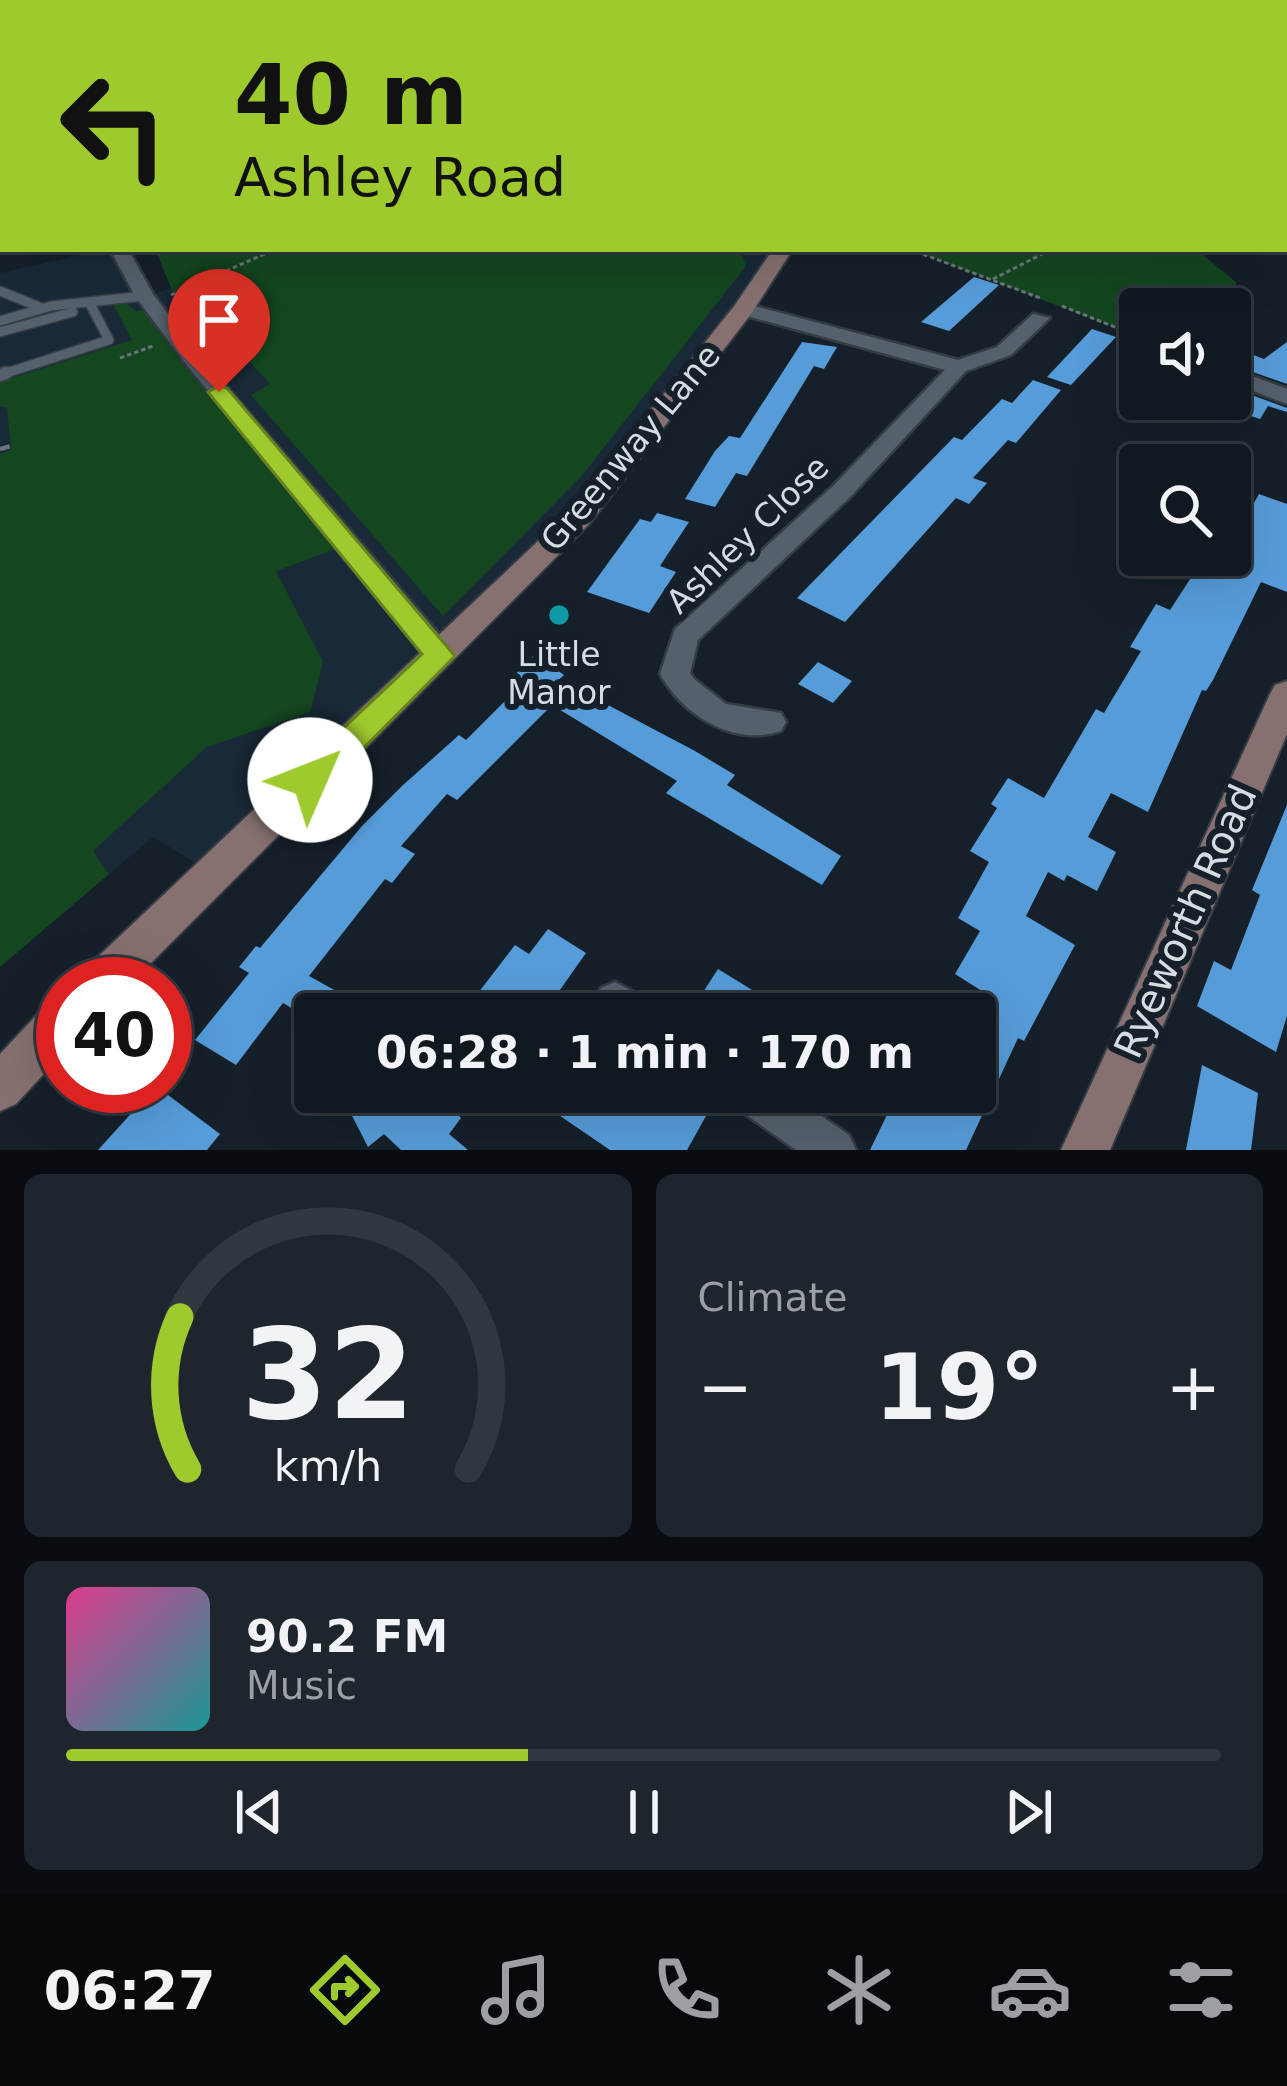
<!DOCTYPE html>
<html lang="en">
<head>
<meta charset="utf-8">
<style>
  body { margin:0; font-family:"DejaVu Sans",sans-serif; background:#1e252d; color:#f1f3f6; height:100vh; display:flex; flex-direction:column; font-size:45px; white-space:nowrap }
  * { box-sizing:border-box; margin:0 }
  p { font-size:39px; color:#9ca0a5 }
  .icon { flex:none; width:66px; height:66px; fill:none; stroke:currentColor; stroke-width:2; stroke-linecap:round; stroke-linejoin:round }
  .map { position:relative; height:1150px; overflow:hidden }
  .side { display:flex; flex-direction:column; gap:24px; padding:24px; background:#090d12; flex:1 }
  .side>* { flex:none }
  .top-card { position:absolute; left:0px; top:0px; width:1287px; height:252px; box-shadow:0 12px 48px #0002,0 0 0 3px #30373e; background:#9eca2e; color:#111; overflow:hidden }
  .buttons { position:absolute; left:1119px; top:288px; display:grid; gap:24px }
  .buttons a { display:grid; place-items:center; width:132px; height:132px; border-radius:12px; background:#101820; box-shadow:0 12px 48px #0002,0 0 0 3px #30373e; font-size:60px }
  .speed { position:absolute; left:36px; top:957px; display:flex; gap:24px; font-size:60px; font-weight:700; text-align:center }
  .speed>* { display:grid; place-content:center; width:156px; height:156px; border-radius:50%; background:#101820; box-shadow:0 12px 48px #0002,0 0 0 3px #30373e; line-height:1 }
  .speed .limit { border:18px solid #d22; background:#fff; color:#111 }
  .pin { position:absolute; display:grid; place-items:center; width:102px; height:102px; color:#fff; margin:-123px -51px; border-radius:50% 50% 50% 0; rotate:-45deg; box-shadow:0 0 12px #0007 }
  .pin .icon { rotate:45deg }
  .me { position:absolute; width:132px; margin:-66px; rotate:46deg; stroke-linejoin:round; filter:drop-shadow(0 0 9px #0008) }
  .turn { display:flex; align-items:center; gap:42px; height:252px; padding:0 36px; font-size:54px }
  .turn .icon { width:156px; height:156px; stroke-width:2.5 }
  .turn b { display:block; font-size:84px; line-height:102px }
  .big { font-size:90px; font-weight:700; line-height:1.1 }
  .side .widget { flex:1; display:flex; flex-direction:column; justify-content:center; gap:18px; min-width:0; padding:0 42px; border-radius:18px; background:#1e252d }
  .side .dial { align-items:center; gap:0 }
  .dial svg { height:312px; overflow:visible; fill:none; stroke:#30373e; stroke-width:7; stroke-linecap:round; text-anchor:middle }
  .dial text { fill:#f1f3f6; stroke:none }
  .song { display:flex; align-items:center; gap:36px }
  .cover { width:144px; height:144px; border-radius:18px; background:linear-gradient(135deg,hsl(330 70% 55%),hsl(180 70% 35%)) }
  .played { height:12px; border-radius:6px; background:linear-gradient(90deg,#9eca2e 40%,#30373e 40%) }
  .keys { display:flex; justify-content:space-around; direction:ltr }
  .heat { display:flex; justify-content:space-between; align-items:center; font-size:66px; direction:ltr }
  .side .tiles { flex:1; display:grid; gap:24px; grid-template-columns:1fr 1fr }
  .widget:last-child { grid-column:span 2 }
  .trip { position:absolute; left:294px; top:993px; width:702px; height:120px; border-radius:12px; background:#101820; box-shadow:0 12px 48px #0002,0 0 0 3px #30373e; font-weight:700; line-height:120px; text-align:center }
  .dock { display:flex; height:192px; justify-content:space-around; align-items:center; background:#060a0d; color:#9ca0a5 }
  .dock .icon { width:84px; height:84px }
  .dock .selected { color:#9eca2e }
  .dock b { font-size:54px; color:#f1f3f6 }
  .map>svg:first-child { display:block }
  .built { fill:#192938 }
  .green { fill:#144720 }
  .building { fill:#569cd9 }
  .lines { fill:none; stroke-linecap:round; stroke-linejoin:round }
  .lane-far2-casing { stroke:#353d44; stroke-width:8 }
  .lane-far1-casing { stroke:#353d44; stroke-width:12 }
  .lane-casing { stroke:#353d44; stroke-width:16 }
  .street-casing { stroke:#353d44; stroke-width:5 }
  .secondary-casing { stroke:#353d44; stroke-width:4 }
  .path-far1 { stroke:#6b747c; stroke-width:3; stroke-dasharray:4.5 3; stroke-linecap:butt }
  .path { stroke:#6b747c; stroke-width:4.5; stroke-dasharray:10 6; stroke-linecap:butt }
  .lane-far2 { stroke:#54606c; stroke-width:6 }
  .lane-far1 { stroke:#54606c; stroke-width:9 }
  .lane { stroke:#54606c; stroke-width:12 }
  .street { fill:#54606c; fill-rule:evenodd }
  .secondary { fill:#867070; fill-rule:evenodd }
  .route { fill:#9eca2e; stroke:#67831e; stroke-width:3 }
  .culture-dot { fill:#0f9aa8; stroke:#15202a; stroke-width:4.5 }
  .labels { text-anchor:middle; stroke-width:12; stroke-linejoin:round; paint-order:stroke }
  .street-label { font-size:33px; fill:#d5dde3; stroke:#15202a }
  .poi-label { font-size:33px; fill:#d5dde3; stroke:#15202a }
  .near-street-label { font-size:39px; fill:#d5dde3; stroke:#15202a }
</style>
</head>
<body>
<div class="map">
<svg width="1287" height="1150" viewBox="0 0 1287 1150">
  <rect width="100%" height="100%" fill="#15202a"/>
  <path class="built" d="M108,249H119L146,297L249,258L259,249H783L580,517L213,874L153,837L0,967V273Z"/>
  <g class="green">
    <path d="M155,249H740L746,266L581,477L443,616L251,395L270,384L221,330L175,297Z"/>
    <path d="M909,249H1196L1237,283L1208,309H1140V337Z"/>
    <path d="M122,300L136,311L149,308L341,547L276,571L323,662L310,712L207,747L93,851L109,874L0,967V454L11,450L7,408L0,406V382L132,340L112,302Z"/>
  </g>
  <g class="building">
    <path d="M974,277L999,285L949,331L921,322Z"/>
    <path d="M1092,329L1116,337L1071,385L1047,377Z"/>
    <path d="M802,342L837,347L824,369L814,366L747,476L736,473L715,507L685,499L715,451L729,436L740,438Z"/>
    <path d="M1287,342V384L1230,364V346L1264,359Z"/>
    <path d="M1033,380L1061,390L1016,443L1008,440L973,478L987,483L969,504L956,498L845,622L797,598L954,437L962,440L1002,399L1012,403Z"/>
    <path d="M1230,387L1287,408V412L1268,406L1260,419L1230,409Z"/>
    <path d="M1259,494L1287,504V592L1261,582L1213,680L1206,691L1202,690L1148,812L1111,793L1088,837L1116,852L1097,891L1067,875L1064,881L1048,872L1026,916L1075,945L1024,1041L1018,1038L966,1150H870L898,1092H975V1011L985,993L955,974L980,931L958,918L989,862L970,851L997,808L991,804L1008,778L1044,798L1096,709L1104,713L1141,651L1130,647L1156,604L1170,610L1194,573L1212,576L1224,555H1230V546Z"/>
    <path d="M657,513L689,522L660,566L676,572L649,613L587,592L640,519L651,522Z"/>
    <path d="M535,654L564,675L553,685L606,704L695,751L735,775L727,785L841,856L822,885L666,793L677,781L552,705L457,800L447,794L401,846L415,854L392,883L385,879L309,976L347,997L335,1014H302L283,1003L236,1065L195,1040L249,973L239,967L256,946L260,948L362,826L402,786L459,735L466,740L518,688L507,683Z"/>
    <path d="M818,662L852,681L833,703L798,684Z"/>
    <path d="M1287,805V1016L1276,1052L1197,1006L1214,961L1231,970L1260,895L1252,890Z"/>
    <path d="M548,929L586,953L543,1014H462L515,945L529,954Z"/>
    <path d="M718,969L791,1014H689Z"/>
    <path d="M1202,1065L1258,1093L1251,1150H1186Z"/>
    <path d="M156,1086L220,1134L207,1150H98Z"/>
    <path d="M371,1092H438L461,1118L449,1134L468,1150H401L384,1134L368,1147L348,1108Z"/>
    <path d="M525,1092H697L690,1105L706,1116L687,1150H610Z"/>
  </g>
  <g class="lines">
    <defs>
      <path id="lane-far2" d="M355,1L578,0"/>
      <g id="lane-far1">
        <path d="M0,291L42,308"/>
        <path d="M0,321L51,306L144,296"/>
        <path d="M0,332L73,312"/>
        <path d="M0,375L109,340L89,302"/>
      </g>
      <path id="lane" d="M0,375L6,373"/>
      <g id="street">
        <path d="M1284,59L1287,60V69L1284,68Z"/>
        <rect x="0" y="120" width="3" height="8"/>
        <path d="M110,249H128L153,294L200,356L450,647L455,655L450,663H430L186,364L135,296Z"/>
        <path d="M743,303L958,360L997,347L1033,314L1050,318L1011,355L966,371L850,497L698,640L690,673L694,679L726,704L781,713L786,722L781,731C733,747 683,715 660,674L675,629L832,487L945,370L736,313V305Z"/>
        <path d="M1230,368L1287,389V404L1230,382Z"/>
        <path d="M615,982L648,1000L654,1014H600L595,1002L601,988Z"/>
        <path d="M729,1092H787L849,1135L856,1150H796L735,1107Z"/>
      </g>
      <g id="secondary">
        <path d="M605,0H618L621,3H608Z"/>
        <path d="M773,249H793L751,314L590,523L130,984H78L85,969L570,511L735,305Z"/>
        <path d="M1287,681V734L1110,1150H1061L1270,694L1275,685Z"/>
        <path d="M63,998V1053L16,1104L0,1111V1054L47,1004Z"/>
      </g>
    </defs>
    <use href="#lane-far2" class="lane-far2-casing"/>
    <use href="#lane-far1" class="lane-far1-casing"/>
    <use href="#lane" class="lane-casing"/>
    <use href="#street" class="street-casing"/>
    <use href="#secondary" class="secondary-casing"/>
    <g class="path-far1">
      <path d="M116,0L338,1"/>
      <path d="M1035,0L1045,3"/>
      <path d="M1058,0L1062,3"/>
      <path d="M0,2L31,0"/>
      <path d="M904,3L920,0"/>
      <path d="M909,249L1040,298"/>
      <path d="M993,279L1052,249"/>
      <path d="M171,295L276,249"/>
      <path d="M1062,306L1140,337"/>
      <path d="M120,358L153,346"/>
    </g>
    <path class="path" d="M0,449L11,446"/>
    <use href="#lane-far2" class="lane-far2"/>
    <use href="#lane-far1" class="lane-far1"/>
    <use href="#lane" class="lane"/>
    <use href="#street" class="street"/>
    <use href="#secondary" class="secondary"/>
  </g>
  <path class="route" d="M219,386L227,388L455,656L322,790L310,794L299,790L294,780L299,770L422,654L212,397L208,392Z"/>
  <circle class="culture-dot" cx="559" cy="615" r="12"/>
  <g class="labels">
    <g class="street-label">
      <text transform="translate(630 447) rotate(-50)" y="12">Greenway Lane</text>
      <text transform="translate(747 534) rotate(-44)" y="12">Ashley Close</text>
    </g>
    <g class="poi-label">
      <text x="559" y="666">Little<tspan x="559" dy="38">Manor</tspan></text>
    </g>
    <g class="near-street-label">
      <text transform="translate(1185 921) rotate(-66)" y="14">Ryeworth Road</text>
    </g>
  </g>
</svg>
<div class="buttons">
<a><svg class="icon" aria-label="sound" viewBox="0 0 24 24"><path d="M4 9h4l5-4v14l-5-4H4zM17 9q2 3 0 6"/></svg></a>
<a><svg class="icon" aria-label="search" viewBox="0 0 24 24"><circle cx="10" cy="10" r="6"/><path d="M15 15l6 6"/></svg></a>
</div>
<div class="speed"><div class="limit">40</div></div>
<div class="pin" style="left:219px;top:392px;background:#d93025"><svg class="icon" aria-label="arrive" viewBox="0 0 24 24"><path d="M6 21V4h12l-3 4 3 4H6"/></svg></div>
<svg class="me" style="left:310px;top:780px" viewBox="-20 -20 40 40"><circle r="19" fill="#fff"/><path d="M0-13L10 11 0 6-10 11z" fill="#9eca2e"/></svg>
<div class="trip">06:28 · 1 min · 170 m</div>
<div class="top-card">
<div class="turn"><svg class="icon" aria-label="left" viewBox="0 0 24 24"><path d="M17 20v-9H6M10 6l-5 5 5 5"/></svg><div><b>40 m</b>Ashley Road</div></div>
</div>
</div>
<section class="side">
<div class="tiles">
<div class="widget dial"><svg viewBox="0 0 100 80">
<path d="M14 69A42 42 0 1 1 86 69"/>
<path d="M14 69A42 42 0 0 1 12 30" stroke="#9eca2e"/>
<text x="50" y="56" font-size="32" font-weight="700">32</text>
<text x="50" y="72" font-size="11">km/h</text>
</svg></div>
<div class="widget"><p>Climate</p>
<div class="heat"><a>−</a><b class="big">19°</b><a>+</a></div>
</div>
<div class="widget">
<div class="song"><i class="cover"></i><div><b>90.2 FM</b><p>Music</p></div></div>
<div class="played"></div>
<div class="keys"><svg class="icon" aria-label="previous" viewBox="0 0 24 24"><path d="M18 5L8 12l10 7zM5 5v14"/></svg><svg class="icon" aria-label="pause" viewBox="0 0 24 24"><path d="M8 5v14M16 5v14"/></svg><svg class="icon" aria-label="next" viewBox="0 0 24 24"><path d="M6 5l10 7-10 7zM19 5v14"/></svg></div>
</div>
</div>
</section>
<nav class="dock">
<b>06:27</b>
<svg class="icon selected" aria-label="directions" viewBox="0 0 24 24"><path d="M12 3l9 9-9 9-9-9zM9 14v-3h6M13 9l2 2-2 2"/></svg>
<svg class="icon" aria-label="music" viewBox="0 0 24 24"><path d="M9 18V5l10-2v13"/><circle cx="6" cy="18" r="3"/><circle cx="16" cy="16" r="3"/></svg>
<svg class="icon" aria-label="phone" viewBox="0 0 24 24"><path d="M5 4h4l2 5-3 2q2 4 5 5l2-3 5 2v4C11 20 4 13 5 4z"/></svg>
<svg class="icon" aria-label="climate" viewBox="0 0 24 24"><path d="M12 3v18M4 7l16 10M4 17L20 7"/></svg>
<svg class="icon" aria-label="car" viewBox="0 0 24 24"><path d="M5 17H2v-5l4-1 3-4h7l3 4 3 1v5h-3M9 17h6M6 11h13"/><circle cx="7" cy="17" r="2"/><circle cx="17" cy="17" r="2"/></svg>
<svg class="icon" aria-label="filters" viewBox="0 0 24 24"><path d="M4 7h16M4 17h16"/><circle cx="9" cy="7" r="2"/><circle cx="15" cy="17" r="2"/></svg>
</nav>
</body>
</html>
